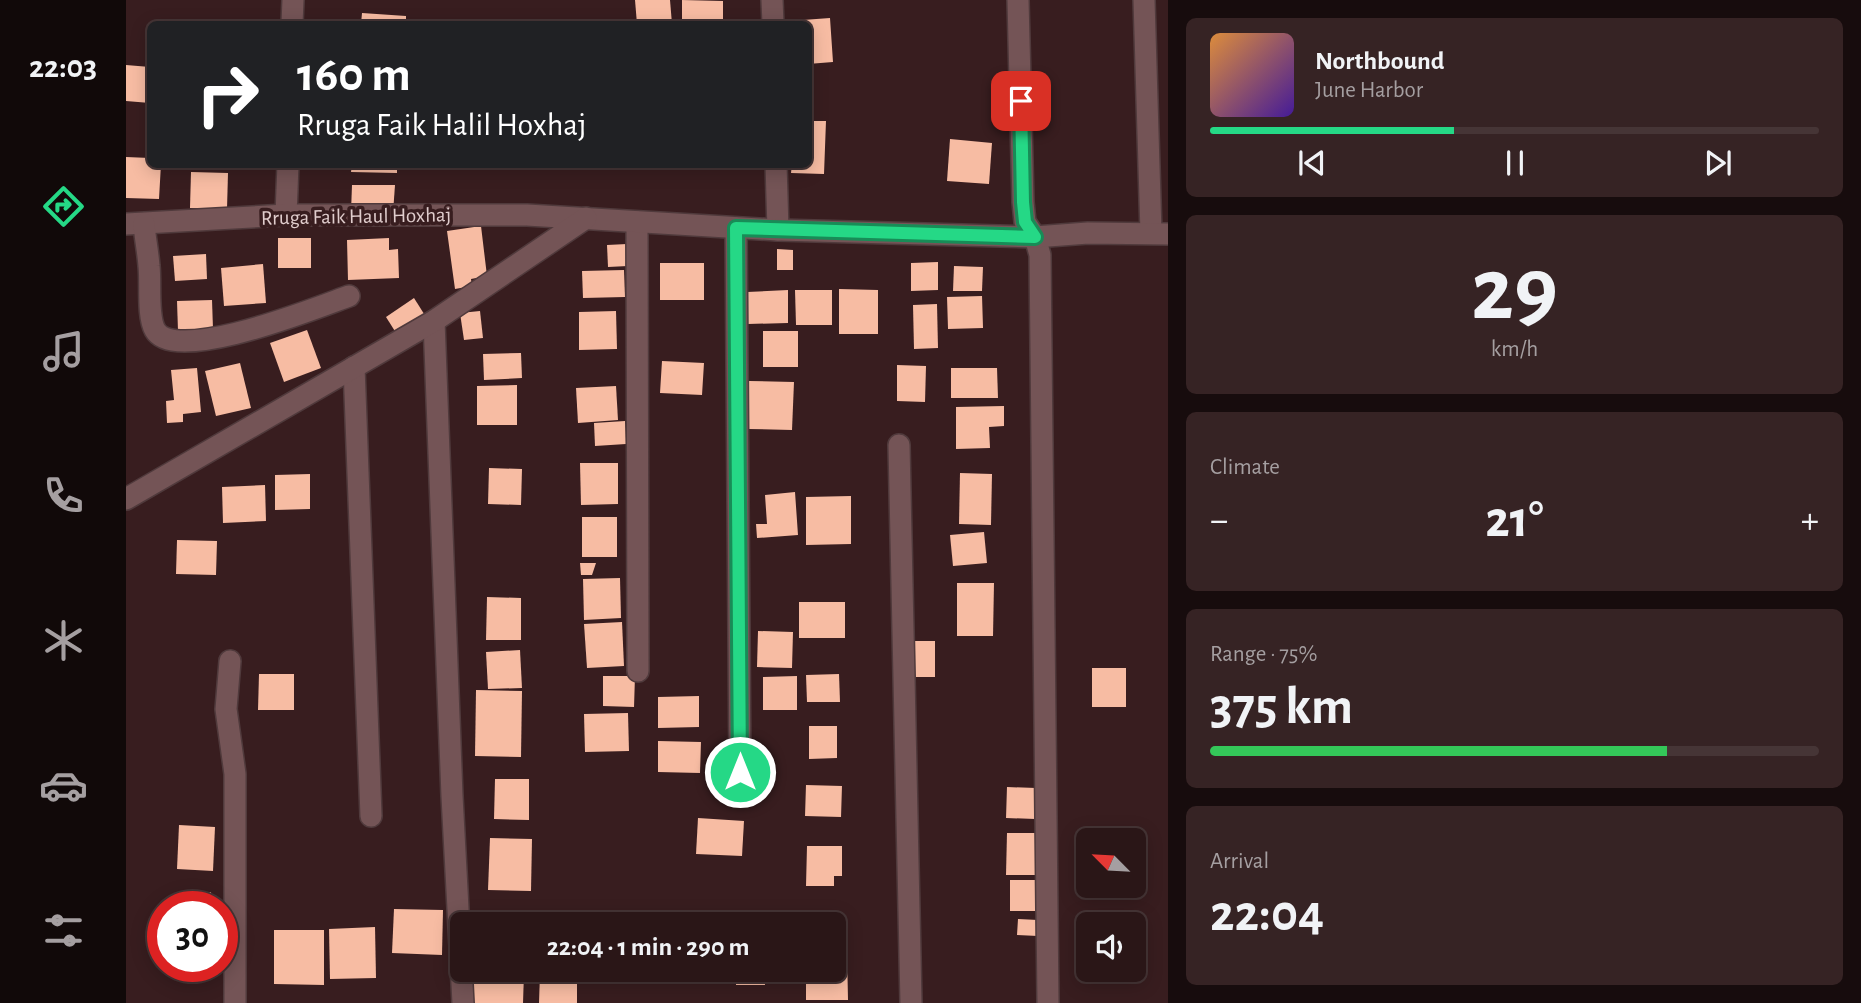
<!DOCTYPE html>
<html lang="en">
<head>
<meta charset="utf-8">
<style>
  body { margin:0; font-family:"Alegreya Sans",sans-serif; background:#362324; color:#f1f3f6; height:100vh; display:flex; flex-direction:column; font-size:26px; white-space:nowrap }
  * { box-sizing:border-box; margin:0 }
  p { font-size:23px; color:#a59fa1 }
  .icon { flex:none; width:38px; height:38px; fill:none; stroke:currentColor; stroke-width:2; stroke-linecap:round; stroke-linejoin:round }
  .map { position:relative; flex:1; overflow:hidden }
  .panel { display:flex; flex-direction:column; gap:18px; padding:18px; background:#170c0d; width:693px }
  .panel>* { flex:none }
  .guide { position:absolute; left:21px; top:21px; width:665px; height:147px; border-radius:10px; box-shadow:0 4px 18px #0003,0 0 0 2px #463536; background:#202124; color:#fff; overflow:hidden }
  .needle { width:46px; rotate:294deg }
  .fabs { position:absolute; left:950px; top:828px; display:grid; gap:14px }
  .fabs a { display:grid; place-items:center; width:70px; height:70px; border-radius:10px; background:#2a1617; box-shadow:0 4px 18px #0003,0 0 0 2px #463536; font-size:35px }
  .speed { position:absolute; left:21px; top:891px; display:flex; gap:14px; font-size:35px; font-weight:700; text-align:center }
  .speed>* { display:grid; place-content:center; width:91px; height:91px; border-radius:50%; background:#2a1617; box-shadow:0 4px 18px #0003,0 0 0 2px #463536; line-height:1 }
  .speed .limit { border:10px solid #d22; background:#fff; color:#111 }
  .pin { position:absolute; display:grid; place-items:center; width:60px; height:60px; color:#fff; margin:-30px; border-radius:14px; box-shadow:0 4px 10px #0006 }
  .me { position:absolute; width:77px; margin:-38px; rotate:0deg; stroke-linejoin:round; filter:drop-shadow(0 0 5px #0008) }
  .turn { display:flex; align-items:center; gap:24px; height:147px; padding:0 35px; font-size:32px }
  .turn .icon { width:91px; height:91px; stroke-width:2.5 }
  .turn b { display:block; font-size:49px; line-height:60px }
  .big { font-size:52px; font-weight:700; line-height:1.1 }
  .panel .tile { flex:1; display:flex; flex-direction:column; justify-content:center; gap:10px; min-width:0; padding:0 24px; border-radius:10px; background:#362324 }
  .panel .dial { align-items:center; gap:0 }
  .dial b { font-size:91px; line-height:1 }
  .song { display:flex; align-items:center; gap:21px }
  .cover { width:84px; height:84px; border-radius:10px; background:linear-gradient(135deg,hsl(30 70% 55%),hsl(260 70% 35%)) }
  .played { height:7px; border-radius:4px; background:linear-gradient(90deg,#25d886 40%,#463536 40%) }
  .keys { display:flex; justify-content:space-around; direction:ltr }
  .heat { display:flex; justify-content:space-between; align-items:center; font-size:38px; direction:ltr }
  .charge { height:10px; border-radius:5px; background:linear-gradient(90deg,#34c759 75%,#463536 0) }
  .trip { position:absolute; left:324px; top:912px; width:396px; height:70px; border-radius:10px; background:#2a1617; box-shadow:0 4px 18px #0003,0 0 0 2px #463536; font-weight:700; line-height:70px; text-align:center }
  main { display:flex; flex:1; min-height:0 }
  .tab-bar { display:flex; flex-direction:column; width:126px; justify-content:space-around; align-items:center; background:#110909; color:#a59fa1 }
  .tab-bar .icon { width:49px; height:49px }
  .tab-bar .current { color:#25d886 }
  .tab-bar b { font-size:32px; color:#f1f3f6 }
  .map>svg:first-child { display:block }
  .building { fill:#f7bca3 }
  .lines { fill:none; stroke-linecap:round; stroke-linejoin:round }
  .minor-casing { stroke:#503a3c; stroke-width:24 }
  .minor { stroke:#745456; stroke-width:21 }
  .route-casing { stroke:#188c57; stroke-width:18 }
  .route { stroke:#25d886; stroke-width:12 }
  .labels { text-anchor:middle; stroke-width:7; stroke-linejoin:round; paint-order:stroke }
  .street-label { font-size:21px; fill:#e0cdcd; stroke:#381d1f }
</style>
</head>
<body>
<main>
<nav class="tab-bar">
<b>22:03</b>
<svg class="icon current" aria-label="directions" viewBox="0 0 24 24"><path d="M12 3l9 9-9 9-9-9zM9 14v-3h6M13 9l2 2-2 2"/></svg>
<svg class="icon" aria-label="music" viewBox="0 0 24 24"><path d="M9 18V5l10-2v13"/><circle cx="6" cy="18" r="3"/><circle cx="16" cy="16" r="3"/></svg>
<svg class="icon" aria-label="phone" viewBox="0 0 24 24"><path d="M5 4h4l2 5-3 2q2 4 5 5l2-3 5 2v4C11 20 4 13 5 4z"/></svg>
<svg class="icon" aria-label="climate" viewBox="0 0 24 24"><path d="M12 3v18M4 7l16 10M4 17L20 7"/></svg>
<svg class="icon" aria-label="car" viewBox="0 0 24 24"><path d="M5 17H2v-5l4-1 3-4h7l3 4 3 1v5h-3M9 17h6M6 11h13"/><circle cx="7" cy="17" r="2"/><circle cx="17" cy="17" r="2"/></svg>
<svg class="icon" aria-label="filters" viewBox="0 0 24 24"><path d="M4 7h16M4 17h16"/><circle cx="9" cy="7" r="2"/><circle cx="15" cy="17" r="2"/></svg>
</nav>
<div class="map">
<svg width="1042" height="1003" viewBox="0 0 1042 1003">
  <rect width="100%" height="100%" fill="#381d1f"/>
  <g class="building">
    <path d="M509,0H544L546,24H511Z"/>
    <path d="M556,0L597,1V24H556Z"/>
    <path d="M236,13L280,16V24H235Z"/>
    <path d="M704,18L707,62L682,64V24H663V21Z"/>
    <path d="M0,65L24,67V103L0,101Z"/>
    <path d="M682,121H700L698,174L665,173L666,164H682Z"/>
    <path d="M824,139L866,143L863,184L821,181Z"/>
    <path d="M0,157L24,158V164H35L33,199L0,198Z"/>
    <path d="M226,164H271V173L225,172Z"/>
    <path d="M65,172L102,173L101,209L64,208Z"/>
    <path d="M226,185H269L267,213L225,212Z"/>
    <path d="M355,226L361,276L345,279L346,286L329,289L321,231Z"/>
    <rect x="152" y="238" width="33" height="30"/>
    <path d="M263,238V250L272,249L273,278L222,280L221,240Z"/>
    <path d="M501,244L502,266L482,267L481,245Z"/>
    <path d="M651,249L667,250V270H651Z"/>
    <path d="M80,254L81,279L49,281L47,256Z"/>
    <path d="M812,262V290L785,291V263Z"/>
    <rect x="534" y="263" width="44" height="37"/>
    <path d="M137,264L140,303L98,306L95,268Z"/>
    <path d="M828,266L857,267L856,291H827Z"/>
    <path d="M498,270L499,297L457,298L456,271Z"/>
    <path d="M713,289L752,290V334H713Z"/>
    <path d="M662,290V323L622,324L621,292Z"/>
    <path d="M669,290H706V325H670Z"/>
    <path d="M856,296L857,328L822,329L821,297Z"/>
    <path d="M288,298L300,317L272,336L260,317Z"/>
    <path d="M86,300L87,329L52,331L51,301Z"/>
    <path d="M811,304L812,348L788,349L787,305Z"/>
    <path d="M354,311L357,338L338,340L334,313Z"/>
    <path d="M490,311L491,349L453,350V312Z"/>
    <path d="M181,330L195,368L158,382L144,343Z"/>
    <rect x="637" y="331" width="35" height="36"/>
    <path d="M395,353L396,378L358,380L357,354Z"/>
    <path d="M536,361L578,363L576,395L534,393Z"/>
    <path d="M114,363L125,408L90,416L79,371Z"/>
    <path d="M771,365L800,366L799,402L771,401Z"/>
    <path d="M71,368L75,412L57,414V422L41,423L40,401L48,400L45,370Z"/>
    <path d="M825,368H871L872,398H825Z"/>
    <path d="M623,381L668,382L666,430L622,429Z"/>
    <path d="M391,385V425H351V386Z"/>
    <path d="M490,386L492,420L452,423L450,388Z"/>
    <path d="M878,406V426L863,427L864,448L830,449V407Z"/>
    <path d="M499,421L500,444L469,446L468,423Z"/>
    <path d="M454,463H492V504L455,505Z"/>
    <path d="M363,468L396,469L395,505L362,504Z"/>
    <path d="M834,473L866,474L865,525L833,524Z"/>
    <path d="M184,474V509L149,510V475Z"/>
    <path d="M139,485L140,521L97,523L96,487Z"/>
    <path d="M669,492L672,535L631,538L630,524H641L639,495Z"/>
    <path d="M725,496V544L680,545V497Z"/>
    <rect x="456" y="517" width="35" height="40"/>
    <path d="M858,532L861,563L827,566L824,535Z"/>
    <path d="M51,540L91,541L90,575L50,574Z"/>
    <path d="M454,563H470L466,575H455Z"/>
    <path d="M494,578L495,618L458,620L457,579Z"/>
    <path d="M831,583H868L867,636H831Z"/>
    <path d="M361,597L395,598V640H360Z"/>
    <rect x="673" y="602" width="46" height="36"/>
    <path d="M496,622L498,666L461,668L458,624Z"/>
    <path d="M632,631L667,632L666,668L631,667Z"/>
    <rect x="786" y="641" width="23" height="36"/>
    <path d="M394,650L396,688L362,689L360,652Z"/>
    <rect x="966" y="668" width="34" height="39"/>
    <path d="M133,674H168V710H132Z"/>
    <path d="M713,674L714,702H681L680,675Z"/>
    <path d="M477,676H509L508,707L477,706Z"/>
    <path d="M671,676V710H637V677Z"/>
    <path d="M350,690L396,691L395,757L349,756Z"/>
    <path d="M573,696V727L532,728V697Z"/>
    <path d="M502,713L503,751L459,752L458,714Z"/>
    <path d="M683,726H711V758L683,759Z"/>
    <path d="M532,741L575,742L574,773L532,772Z"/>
    <path d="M369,779H403V820L368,819Z"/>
    <path d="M680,785L716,786L715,817L679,816Z"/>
    <path d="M881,787L910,788L909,819L880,818Z"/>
    <path d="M572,818L618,821L616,856L570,854Z"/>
    <path d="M53,825L89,827L87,871L51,869Z"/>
    <path d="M881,833H910V875H880Z"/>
    <path d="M364,838L406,839L405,891L362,890Z"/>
    <path d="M681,846H716V876H708V886H680Z"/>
    <path d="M884,880H909L910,911H884Z"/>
    <path d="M85,892L86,906H51V893Z"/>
    <path d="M268,909L317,910L316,955L266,953Z"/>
    <path d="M892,919L912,920V936L891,935Z"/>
    <path d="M249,927L250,978L204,979L203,929Z"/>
    <path d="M148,930H198V985L148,984Z"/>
    <path d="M707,951H721L722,1000H680V970H707Z"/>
    <rect x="464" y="970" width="37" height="3"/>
    <path d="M610,970H638L639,985H610Z"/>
    <path d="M346,972L398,973L397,1003H345Z"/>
    <path d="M414,973H451V1003H413Z"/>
  </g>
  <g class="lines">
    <defs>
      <g id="minor">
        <path d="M646,0L647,24"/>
        <path d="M892,0L897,202L899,222L909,237L914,255L922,1003"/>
        <path d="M1018,0L1025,233"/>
        <path d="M166,24L167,0"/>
        <path d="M650,164L652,230"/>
        <path d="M160,215L162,164"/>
        <path d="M511,222L512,671"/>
        <path d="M0,224L160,215H401L652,230L909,237L962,233L1042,234"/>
        <path d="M18,224C19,238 22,252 23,266C25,283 21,316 29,330C49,365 192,307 223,296"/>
        <path d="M610,228L614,772"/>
        <path d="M308,321L326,796L337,1003"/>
        <path d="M228,367L245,816"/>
        <path d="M773,445L785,1003"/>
        <path d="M0,499L308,321L460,218"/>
        <path d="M104,661L100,709L109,774V1003"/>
      </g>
    </defs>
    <use href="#minor" class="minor-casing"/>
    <use href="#minor" class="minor"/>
  </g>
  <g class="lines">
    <defs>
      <path id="route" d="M614,772L610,228L909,237L899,222L897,202L895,101"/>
    </defs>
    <use href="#route" class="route-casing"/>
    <use href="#route" class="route"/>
  </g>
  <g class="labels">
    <g class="street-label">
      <text transform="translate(230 216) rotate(-1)" y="7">Rruga Faik Haul Hoxhaj</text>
    </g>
  </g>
</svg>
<div class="fabs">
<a><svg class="needle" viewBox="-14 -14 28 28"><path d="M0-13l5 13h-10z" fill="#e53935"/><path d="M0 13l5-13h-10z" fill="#a59fa1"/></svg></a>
<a><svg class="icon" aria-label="sound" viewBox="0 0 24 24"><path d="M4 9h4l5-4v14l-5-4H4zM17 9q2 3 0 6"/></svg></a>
</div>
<div class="speed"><div class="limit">30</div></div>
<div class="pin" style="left:895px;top:101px;background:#d93025"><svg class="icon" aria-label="arrive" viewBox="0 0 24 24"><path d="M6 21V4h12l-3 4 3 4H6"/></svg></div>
<svg class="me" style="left:614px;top:772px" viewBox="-20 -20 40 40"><circle r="17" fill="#25d886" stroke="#fff" stroke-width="3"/><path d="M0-11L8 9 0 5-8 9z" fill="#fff"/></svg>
<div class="trip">22:04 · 1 min · 290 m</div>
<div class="guide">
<div class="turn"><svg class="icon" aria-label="right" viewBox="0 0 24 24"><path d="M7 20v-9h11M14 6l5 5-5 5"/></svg><div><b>160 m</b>Rruga Faik Halil Hoxhaj</div></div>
</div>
</div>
<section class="panel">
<div class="tile">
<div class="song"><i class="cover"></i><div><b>Northbound</b><p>June Harbor</p></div></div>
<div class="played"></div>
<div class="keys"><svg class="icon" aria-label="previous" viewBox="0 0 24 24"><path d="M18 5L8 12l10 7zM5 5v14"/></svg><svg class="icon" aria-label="pause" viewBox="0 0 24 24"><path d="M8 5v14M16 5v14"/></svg><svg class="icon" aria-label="next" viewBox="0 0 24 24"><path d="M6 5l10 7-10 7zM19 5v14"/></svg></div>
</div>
<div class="tile dial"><b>29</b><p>km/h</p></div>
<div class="tile"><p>Climate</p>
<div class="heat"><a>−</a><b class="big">21°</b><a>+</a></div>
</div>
<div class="tile"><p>Range · 75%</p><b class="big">375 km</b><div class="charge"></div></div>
<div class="tile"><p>Arrival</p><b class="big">22:04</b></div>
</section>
</main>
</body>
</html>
